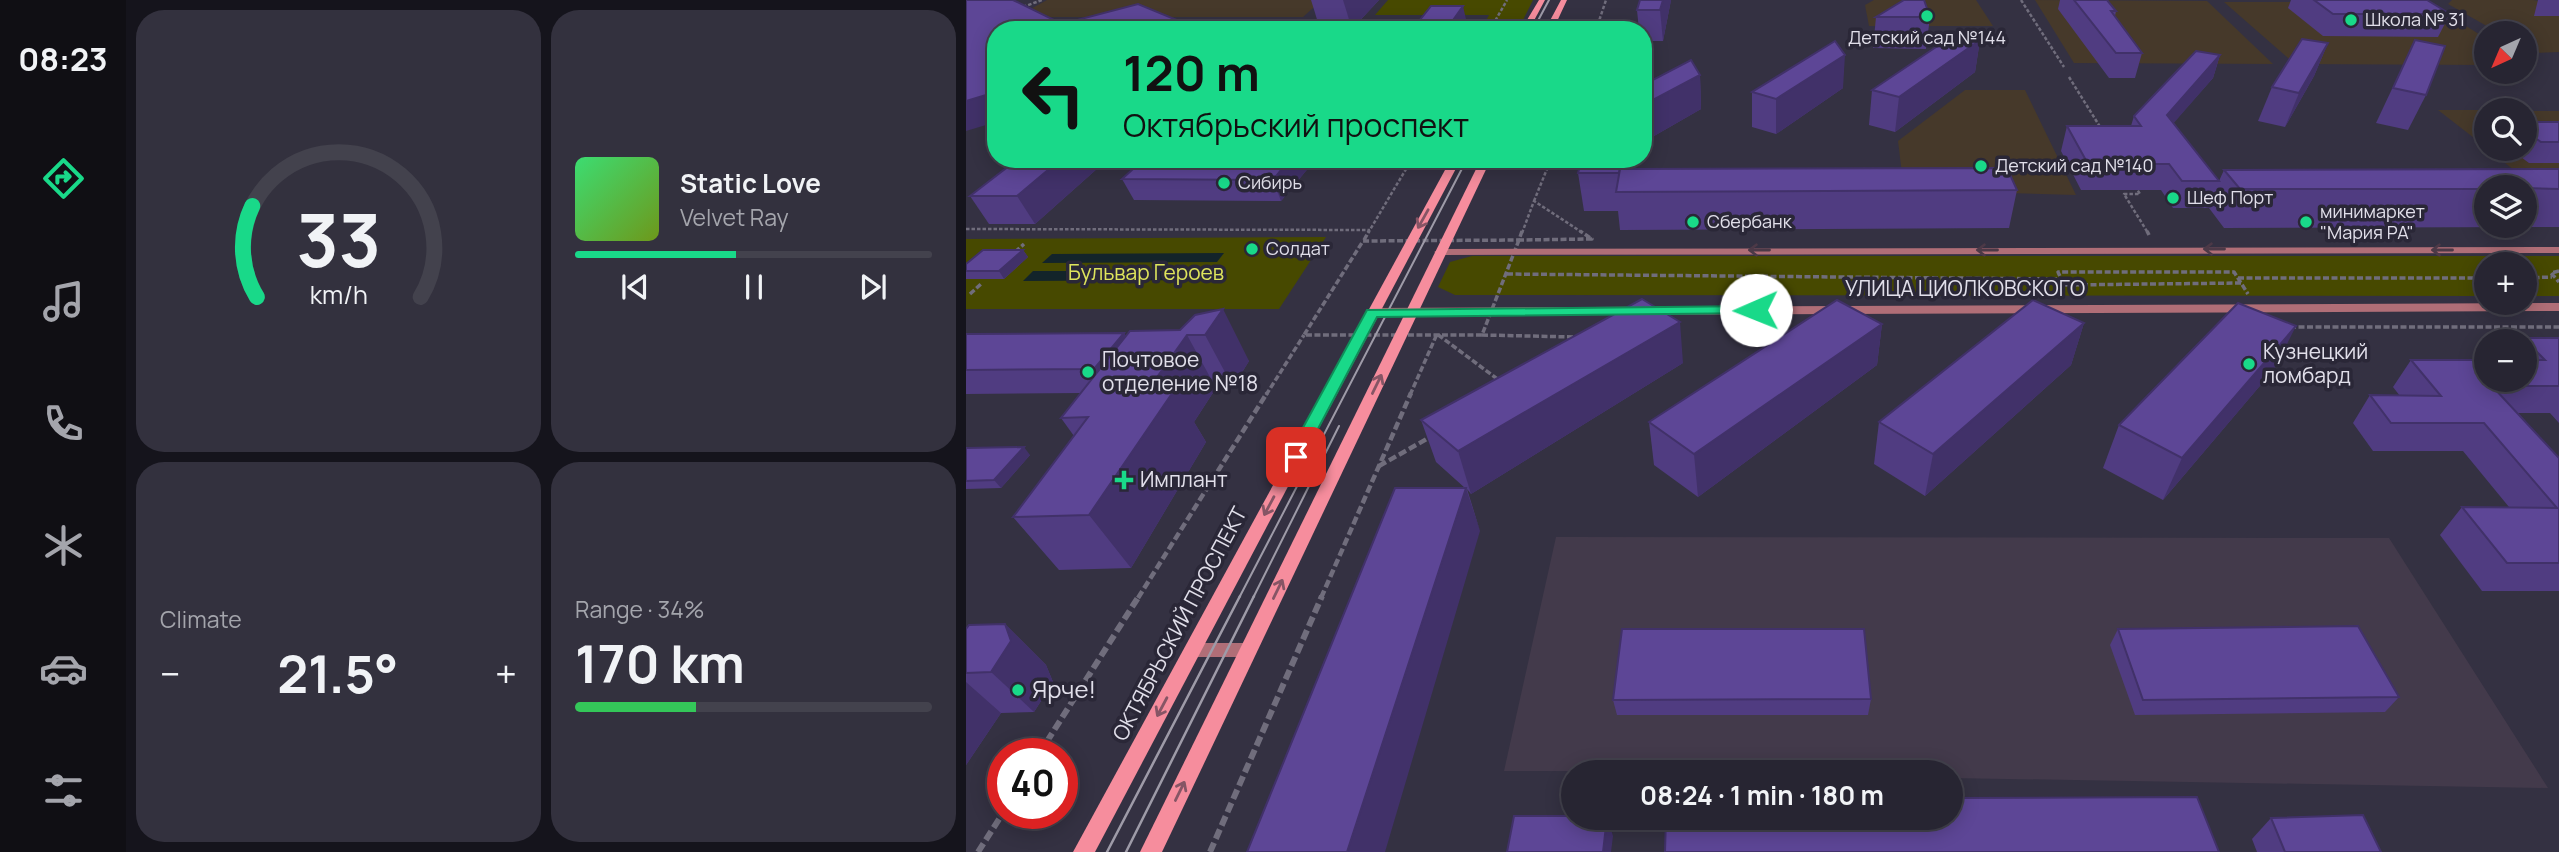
<!DOCTYPE html>
<html lang="en">
<head>
<meta charset="utf-8">
<style>
  body { margin:0; font-family:Manrope,sans-serif; background:#33313e; color:#f1f3f6; height:100vh; display:flex; flex-direction:column; font-size:26px; white-space:nowrap }
  * { box-sizing:border-box; margin:0 }
  p { font-size:23px; color:#a4a5ac }
  .icon { flex:none; width:38px; height:38px; fill:none; stroke:currentColor; stroke-width:2; stroke-linecap:round; stroke-linejoin:round }
  .map { position:relative; flex:1; overflow:hidden }
  .details { display:flex; flex-direction:column; gap:10px; padding:10px; background:#15141c; width:840px }
  .details>* { flex:none }
  .top-card { position:absolute; left:21px; top:21px; width:665px; height:147px; border-radius:28px; box-shadow:0 4px 18px #0003,0 0 0 2px #43424d; background:#19d989; color:#111; overflow:hidden }
  .needle { width:46px; rotate:224deg }
  .tools { position:absolute; left:1508px; top:21px; display:grid; gap:14px }
  .tools a { display:grid; place-items:center; width:63px; height:63px; border-radius:50%; background:#272532; box-shadow:0 4px 18px #0003,0 0 0 2px #43424d; font-size:35px }
  .speed { position:absolute; left:21px; top:738px; display:flex; gap:14px; font-size:35px; font-weight:700; text-align:center }
  .speed>* { display:grid; place-content:center; width:91px; height:91px; border-radius:50%; background:#272532; box-shadow:0 4px 18px #0003,0 0 0 2px #43424d; line-height:1 }
  .speed .limit { border:10px solid #d22; background:#fff; color:#111 }
  .pin { position:absolute; display:grid; place-items:center; width:60px; height:60px; color:#fff; margin:-30px; border-radius:14px; box-shadow:0 4px 10px #0006 }
  .me { position:absolute; width:77px; margin:-38px; rotate:269deg; stroke-linejoin:round; filter:drop-shadow(0 0 5px #0008) }
  .turn { display:flex; align-items:center; gap:24px; height:147px; padding:0 21px; font-size:32px }
  .turn .icon { width:91px; height:91px; stroke-width:2.5 }
  .turn b { display:block; font-size:49px; line-height:60px }
  .big { font-size:52px; font-weight:700; line-height:1.1 }
  .details .tile { flex:1; display:flex; flex-direction:column; justify-content:center; gap:10px; min-width:0; padding:0 24px; border-radius:28px; background:#33313e }
  .details .dial { align-items:center; gap:0 }
  .dial svg { height:182px; overflow:visible; fill:none; stroke:#43424d; stroke-width:7; stroke-linecap:round; text-anchor:middle }
  .dial text { fill:#f1f3f6; stroke:none }
  .song { display:flex; align-items:center; gap:21px }
  .cover { width:84px; height:84px; border-radius:10px; background:linear-gradient(135deg,hsl(140 70% 55%),hsl(80 70% 35%)) }
  .played { height:7px; border-radius:4px; background:linear-gradient(90deg,#19d989 45%,#43424d 45%) }
  .keys { display:flex; justify-content:space-around; direction:ltr }
  .heat { display:flex; justify-content:space-between; align-items:center; font-size:38px; direction:ltr }
  .charge { height:10px; border-radius:5px; background:linear-gradient(90deg,#34c759 34%,#43424d 0) }
  .details .tiles { flex:1; display:grid; gap:10px; grid-template-columns:repeat(2,1fr) }
  .trip { position:absolute; left:595px; top:760px; width:402px; height:70px; border-radius:35px; background:#272532; box-shadow:0 4px 18px #0003,0 0 0 2px #43424d; font-weight:700; line-height:70px; text-align:center }
  main { display:flex; flex:1; min-height:0 }
  .menu { display:flex; flex-direction:column; width:126px; justify-content:space-around; align-items:center; background:#100f14; color:#a4a5ac }
  .menu .icon { width:49px; height:49px }
  .menu .on { color:#19d989 }
  .menu b { font-size:32px; color:#f1f3f6 }
  .map>svg:first-child { display:block }
  .education { fill:#46392a }
  .medical { fill:#433a4b }
  .green { fill:#474900 }
  .water { fill:#13242a }
  .lines { fill:none; stroke-linecap:round; stroke-linejoin:round }
  .path-far3 { stroke:#706d7c; stroke-width:2.5; stroke-dasharray:3.5 2; stroke-linecap:butt }
  .path-far2 { stroke:#706d7c; stroke-width:3.5; stroke-dasharray:6 2.5; stroke-linecap:butt }
  .path-far1 { stroke:#706d7c; stroke-width:4.5; stroke-dasharray:8 3.5; stroke-linecap:butt }
  .path { stroke:#706d7c; stroke-width:6; stroke-dasharray:10 4.5; stroke-linecap:butt }
  .service { stroke:#b06e77; stroke-width:14 }
  .minor { fill:#b06e77; fill-rule:evenodd }
  .tertiary { fill:#b06e77; fill-rule:evenodd }
  .secondary { fill:#f68d9d; fill-rule:evenodd }
  .tram-far1 { stroke:#9e9ba8; stroke-width:2 }
  .tram { stroke:#9e9ba8; stroke-width:2.5 }
  .wall { fill:#503c81; fill-rule:evenodd }
  .shaded-wall { fill:#413169 }
  .building { fill:#5d4696; stroke:#413169; stroke-width:2 }
  .oneway { stroke:#865565 }
  .oneway2 { stroke:#4c3947 }
  .route { fill:#19d989; stroke:#108d59; stroke-width:2 }
  .poi-dot { fill:#19d989; stroke:#2a2737; stroke-width:2.5 }
  .labels { text-anchor:middle; stroke-width:7; stroke-linejoin:round; paint-order:stroke }
  .far-poi-label { font-size:18px; fill:#e1dfea; stroke:#2a2737; text-anchor:start }
  .park-label { font-size:21px; fill:#dee45c; stroke:#2a2737 }
  .street-label { font-size:21px; fill:#e1dfea; stroke:#2a2737 }
  .poi-label { font-size:21px; fill:#e1dfea; stroke:#2a2737; text-anchor:start }
  .near-poi-label { font-size:24px; fill:#e1dfea; stroke:#2a2737; text-anchor:start }
</style>
</head>
<body>
<main>
<nav class="menu">
<b>08:23</b>
<svg class="icon on" aria-label="directions" viewBox="0 0 24 24"><path d="M12 3l9 9-9 9-9-9zM9 14v-3h6M13 9l2 2-2 2"/></svg>
<svg class="icon" aria-label="music" viewBox="0 0 24 24"><path d="M9 18V5l10-2v13"/><circle cx="6" cy="18" r="3"/><circle cx="16" cy="16" r="3"/></svg>
<svg class="icon" aria-label="phone" viewBox="0 0 24 24"><path d="M5 4h4l2 5-3 2q2 4 5 5l2-3 5 2v4C11 20 4 13 5 4z"/></svg>
<svg class="icon" aria-label="climate" viewBox="0 0 24 24"><path d="M12 3v18M4 7l16 10M4 17L20 7"/></svg>
<svg class="icon" aria-label="car" viewBox="0 0 24 24"><path d="M5 17H2v-5l4-1 3-4h7l3 4 3 1v5h-3M9 17h6M6 11h13"/><circle cx="7" cy="17" r="2"/><circle cx="17" cy="17" r="2"/></svg>
<svg class="icon" aria-label="filters" viewBox="0 0 24 24"><path d="M4 7h16M4 17h16"/><circle cx="9" cy="7" r="2"/><circle cx="15" cy="17" r="2"/></svg>
</nav>
<section class="details">
<div class="tiles">
<div class="tile dial"><svg viewBox="0 0 100 80">
<path d="M14 69A42 42 0 1 1 86 69"/>
<path d="M14 69A42 42 0 0 1 12 29" stroke="#19d989"/>
<text x="50" y="56" font-size="32" font-weight="700">33</text>
<text x="50" y="72" font-size="11">km/h</text>
</svg></div>
<div class="tile">
<div class="song"><i class="cover"></i><div><b>Static Love</b><p>Velvet Ray</p></div></div>
<div class="played"></div>
<div class="keys"><svg class="icon" aria-label="previous" viewBox="0 0 24 24"><path d="M18 5L8 12l10 7zM5 5v14"/></svg><svg class="icon" aria-label="pause" viewBox="0 0 24 24"><path d="M8 5v14M16 5v14"/></svg><svg class="icon" aria-label="next" viewBox="0 0 24 24"><path d="M6 5l10 7-10 7zM19 5v14"/></svg></div>
</div>
<div class="tile"><p>Climate</p>
<div class="heat"><a>−</a><b class="big">21.5°</b><a>+</a></div>
</div>
<div class="tile"><p>Range · 34%</p><b class="big">170 km</b><div class="charge"></div></div>
</div>
</section>
<div class="map">
<svg width="1593" height="852" viewBox="0 0 1593 852">
  <rect width="100%" height="100%" fill="#343142"/>
  <g class="education">
    <path d="M81,0H356L337,17H50Z"/>
    <path d="M908,0H1010L1027,26H903L899,5Z"/>
    <path d="M1069,0L1241,1L1307,64L1108,63Z"/>
    <path d="M1486,0H1567L1593,4V52L1566,53L1559,49V33H1533L1482,4Z"/>
    <path d="M1258,2H1461L1521,39V65L1329,64Z"/>
    <path d="M999,90H1059L1110,195L938,190L932,141Z"/>
    <path d="M1472,110H1521V148Z"/>
    <path d="M1559,111H1593V194H1579L1521,149H1559Z"/>
  </g>
  <path class="medical" d="M590,537L1423,538L1582,788L985,778V772L538,771Z"/>
  <g class="green">
    <path d="M422,0H567L552,30H515L523,15H409Z"/>
    <path d="M360,237L313,309H0V239Z"/>
    <path d="M506,256H1593V296H1559V264H1521V296L489,295L472,287L484,262Z"/>
  </g>
  <g class="water">
    <path d="M258,253L251,262L76,263L86,254Z"/>
    <path d="M67,271H244L236,280L57,281Z"/>
  </g>
  <g class="lines">
    <g class="path-far3">
      <path d="M1055,0L1098,67"/>
      <path d="M57,7L76,0"/>
      <path d="M524,30L541,0"/>
      <path d="M630,30L640,0"/>
      <path d="M1103,77L1136,130"/>
      <path d="M1169,186L1174,194H1158L1182,233"/>
      <path d="M568,201L585,159"/>
      <path d="M0,229L404,230"/>
      <path d="M402,233L446,159"/>
      <path d="M556,233L568,201L617,233"/>
    </g>
    <g class="path-far2">
      <path d="M556,231L553,240L626,239L614,231"/>
      <path d="M1181,231L1183,235"/>
      <path d="M398,240L403,231"/>
      <path d="M553,240L516,335H338L397,241Z"/>
      <path d="M49,252L58,244"/>
      <path d="M1593,271L1585,273L1593,282"/>
      <path d="M541,274L1095,279"/>
      <path d="M1272,278H1521"/>
      <path d="M1559,278L1586,277"/>
      <path d="M1275,283L1098,285L1092,272H1268L1282,294"/>
      <path d="M4,294L15,284"/>
      <path d="M1324,327H1593"/>
      <path d="M516,335L610,337"/>
      <path d="M300,395L338,335"/>
      <path d="M444,395L471,334L534,381"/>
    </g>
    <g class="path-far1">
      <path d="M413,466L466,436"/>
      <path d="M172,598L301,393"/>
      <path d="M355,598L445,393"/>
    </g>
    <g class="path">
      <path d="M73,754L173,596"/>
      <path d="M12,852L37,813"/>
      <path d="M244,852L356,596"/>
    </g>
    <path class="service" d="M227,650H283"/>
    <path class="minor" d="M1593,247V253L474,255L468,252L474,249Z"/>
    <path class="tertiary" d="M1593,303V311L406,316L400,312L406,308Z"/>
    <g class="secondary">
      <path d="M573,0H579L563,30H555Z"/>
      <path d="M595,0H601L587,30H579Z"/>
      <path d="M485,159H495L129,852H107Z"/>
      <path d="M515,159H525L196,852H174Z"/>
    </g>
    <g class="tram-far1">
      <path d="M567,30L583,0"/>
      <path d="M273,598L501,159"/>
      <path d="M287,598L373,426"/>
    </g>
    <g class="tram">
      <path d="M141,852L274,596"/>
      <path d="M160,852L288,596"/>
    </g>
  </g>
  <g class="wall">
    <path d="M345,0H413L386,29H354Z"/>
    <path d="M674,0H705L697,41H677V30H673L671,10Z"/>
    <path d="M1094,0H1141L1150,11L1149,16L1176,53L1169,78H1143L1092,9Z"/>
    <path d="M1325,0H1461L1484,14L1472,37L1357,36L1322,8Z"/>
    <path d="M1572,0H1593V16H1568Z"/>
    <path d="M910,17H964L960,49L907,48Z"/>
    <path d="M1014,40L1009,72L929,132L903,125L906,90Z"/>
    <path d="M1449,40L1460,95L1442,130L1410,123Z"/>
    <path d="M1362,43L1348,76L1319,127L1292,121L1306,87Z"/>
    <path d="M1254,55L1247,78L1207,123L1253,181L1258,170L1593,169V227L1258,228L1243,208H1207L1195,190H1115L1095,151L1101,126H1165L1168,116ZM1521,187H1559V226H1521Z"/>
    <path d="M734,75L735,109L688,136L677,133V85Z"/>
    <path d="M877,88L810,134L786,127V92Z"/>
    <path d="M1559,122H1593V163H1563L1544,149H1559Z"/>
    <path d="M52,159H142L69,224H23L4,196Z"/>
    <path d="M178,159H341L344,166L315,201L168,200L156,179Z"/>
    <path d="M616,159H668L666,169L1051,190L1043,228L654,230L652,211H618L612,173Z"/>
    <path d="M57,250L62,257L38,279H0V264Z"/>
    <path d="M229,315L283,361L267,387L250,388L228,422L240,442L165,568L93,570L47,517L108,436L95,418L115,393L0,394V334L158,333L160,336L214,330Z"/>
    <path d="M1118,323L1105,365L959,496L908,464L913,422Z"/>
    <path d="M916,324L911,365L732,497L688,465L683,422Z"/>
    <path d="M1557,338H1593V423L1584,413H1552L1593,458V591H1516L1474,535L1496,507H1543L1497,451H1407L1387,423L1404,395L1434,396L1427,387L1445,360L1559,380V341H1555Z"/>
    <path d="M717,363L505,494L501,489L514,531L499,488L470,462L455,420Z"/>
    <path d="M1309,368L1197,500L1137,468L1153,425Z"/>
    <path d="M0,448L64,455L35,488L0,489Z"/>
    <path d="M39,624L80,665L87,682L68,712L35,713L0,765V629Z"/>
    <path d="M1152,629L1433,697L1419,712L1169,715L1144,645Z"/>
    <path d="M905,699L902,715H651L647,700Z"/>
    <path d="M1305,818L1415,852H1291L1286,839Z"/>
  </g>
  <g class="shaded-wall">
    <path d="M377,0H413L386,29Z"/>
    <path d="M697,0H705L697,41L694,10Z"/>
    <path d="M497,6L502,28L501,30H480Z"/>
    <path d="M1014,40L1009,72L929,132L933,97Z"/>
    <path d="M1362,43L1348,76L1319,127L1333,93Z"/>
    <path d="M879,55L877,88L810,134V99Z"/>
    <path d="M1254,55L1247,78L1193,140L1201,115Z"/>
    <path d="M734,75L735,109L688,136L685,101Z"/>
    <path d="M30,92V122L0,131V101Z"/>
    <path d="M95,159H142L69,224L51,196Z"/>
    <path d="M324,159H341L344,166L315,201L307,180Z"/>
    <path d="M656,159H668L662,192L653,173Z"/>
    <path d="M57,250L62,257L38,279L33,271Z"/>
    <path d="M257,309L283,361L267,387L239,335Z"/>
    <path d="M714,322L717,363L505,494L492,451Z"/>
    <path d="M1118,323L1105,365L959,496L967,454Z"/>
    <path d="M916,324L911,365L732,497L728,454Z"/>
    <path d="M1330,326L1309,368L1197,500L1216,458Z"/>
    <path d="M158,333L172,356L144,392L128,369Z"/>
    <path d="M221,335L250,388L228,422L240,442L165,568L123,515L182,390Z"/>
    <path d="M58,447L64,455L35,488L28,480Z"/>
    <path d="M500,488L514,531L419,852H381Z"/>
    <path d="M39,624L80,665L87,682L68,712L25,672Z"/>
    <path d="M0,682L35,713L0,765Z"/>
    <path d="M641,817L647,836L645,852H637Z"/>
  </g>
  <g class="building">
    <path d="M0,0H47L96,24L172,4L235,30H30V92L0,101Z"/>
    <path d="M674,0H697L694,10H671Z"/>
    <path d="M938,0H958L964,17H910Z"/>
    <path d="M1108,0H1141L1150,11H1145L1176,53H1150Z"/>
    <path d="M1348,0H1461L1484,14H1367Z"/>
    <path d="M465,6H497L480,30H446Z"/>
    <path d="M988,35L1014,40L933,97L906,90Z"/>
    <path d="M1336,39L1362,43L1333,93L1306,87Z"/>
    <path d="M1449,40L1479,46L1460,95L1427,88Z"/>
    <path d="M869,41L879,55L810,99L786,92Z"/>
    <path d="M1230,51L1254,55L1201,115L1253,181H1216L1203,164H1122L1101,126H1175L1168,116Z"/>
    <path d="M725,60L734,75L685,101L677,99V85Z"/>
    <path d="M1559,122H1593V142H1575L1559,131Z"/>
    <path d="M52,159H95L51,196H4Z"/>
    <path d="M178,159H324L307,180L156,179Z"/>
    <path d="M616,159H656L653,173H612Z"/>
    <path d="M1041,168L1051,190L650,192L654,169Z"/>
    <path d="M1593,169V189L1521,187V189H1274L1258,170Z"/>
    <path d="M17,250H57L33,271H0V264Z"/>
    <path d="M676,299L714,322L492,451L455,420Z"/>
    <path d="M871,300L916,324L728,454L683,422Z"/>
    <path d="M1067,300L1118,323L967,454L913,422Z"/>
    <path d="M1272,303L1330,326L1216,458L1153,425Z"/>
    <path d="M257,309L239,335H221L182,390L209,389L123,515L47,517L122,417L95,418L164,331L214,330L229,315Z"/>
    <path d="M158,333L128,369L0,370V334Z"/>
    <path d="M1557,338H1593V386H1526L1593,458V563H1541L1496,507L1591,508L1518,423H1425L1404,395L1475,396L1445,360H1521V380H1559V360H1579Z"/>
    <path d="M58,447L28,480L0,481V448Z"/>
    <path d="M429,488H500L381,852H281Z"/>
    <path d="M39,624L45,641L25,672L0,673V629L3,625Z"/>
    <path d="M1392,626L1433,697L1177,700L1152,629Z"/>
    <path d="M656,629H898L905,699L647,700Z"/>
    <path d="M1231,797L1253,852H699L700,817H985V798Z"/>
    <path d="M1397,815L1415,852H1319L1305,818Z"/>
    <path d="M548,816H607V817H641L637,852H541Z"/>
  </g>
  <defs><path id="oneway-shaft" d="M-6 0H5M1.5-3L5.5 0L1.5 3" fill="none" stroke-width="1.6" stroke-linecap="round" stroke-linejoin="round" transform="scale(1.75)"/></defs>
  <g class="oneway">
    <use href="#oneway-shaft" transform="translate(457 219) rotate(119)"/>
    <use href="#oneway-shaft" transform="translate(411 384) rotate(-64)"/>
    <use href="#oneway-shaft" transform="translate(303 506) rotate(118)"/>
    <use href="#oneway-shaft" transform="translate(312 589) rotate(-64)"/>
    <use href="#oneway-shaft" transform="translate(196 707) rotate(118)"/>
    <use href="#oneway-shaft" transform="translate(214 791) rotate(-64)"/>
  </g>
  <g class="oneway2">
    <use href="#oneway-shaft" transform="translate(1248 249) rotate(-180)"/>
    <use href="#oneway-shaft" transform="translate(793 250) rotate(180)"/>
    <use href="#oneway-shaft" transform="translate(1021 250) rotate(180)"/>
    <use href="#oneway-shaft" transform="translate(1476 250) rotate(-180)"/>
  </g>
  <path class="route" d="M790,306L795,307V313L411,317L335,461H324L321,457L401,310Z"/>
  <g class="poi-dot">
    <circle cx="961" cy="16" r="7"/>
    <circle cx="1385" cy="20" r="7"/>
    <circle cx="1015" cy="166" r="7"/>
    <circle cx="258" cy="183" r="7"/>
    <circle cx="1207" cy="198" r="7"/>
    <circle cx="727" cy="222" r="7"/>
    <circle cx="1340" cy="222" r="7"/>
    <circle cx="286" cy="249" r="7"/>
    <circle cx="1283" cy="364" r="7"/>
    <circle cx="122" cy="372" r="7"/>
    <path d="M154.5 469.5h7v7h7v7h-7v7h-7v-7h-7v-7h7z"/>
    <circle cx="52" cy="690" r="7"/>
  </g>
  <g class="labels">
    <g class="far-poi-label">
      <text x="1399" y="26">Школа № 31</text>
      <text x="961" y="44" text-anchor="middle">Детский сад №144</text>
      <text x="1029" y="172">Детский сад №140</text>
      <text x="272" y="189">Сибирь</text>
      <text x="1221" y="204">Шеф Порт</text>
      <text x="1354" y="218">минимаркет<tspan x="1354" dy="21">"Мария РА"</tspan></text>
      <text x="741" y="228">Сбербанк</text>
      <text x="300" y="255">Солдат</text>
    </g>
    <g class="park-label">
      <text x="180" y="280">Бульвар Героев</text>
    </g>
    <g class="street-label">
      <text x="999" y="296">УЛИЦА ЦИОЛКОВСКОГО</text>
      <text transform="translate(214 624) rotate(-62)" y="7">ОКТЯБРЬСКИЙ ПРОСПЕКТ</text>
    </g>
    <g class="poi-label">
      <text x="1297" y="359">Кузнецкий<tspan x="1297" dy="24">ломбард</tspan></text>
      <text x="136" y="367">Почтовое<tspan x="136" dy="24">отделение №18</tspan></text>
      <text x="174" y="487">Имплант</text>
    </g>
    <g class="near-poi-label">
      <text x="66" y="698">Ярче!</text>
    </g>
  </g>
</svg>
<div class="tools">
<a><svg class="needle" viewBox="-14 -14 28 28"><path d="M0-13l5 13h-10z" fill="#e53935"/><path d="M0 13l5-13h-10z" fill="#a4a5ac"/></svg></a>
<a><svg class="icon" aria-label="search" viewBox="0 0 24 24"><circle cx="10" cy="10" r="6"/><path d="M15 15l6 6"/></svg></a>
<a><svg class="icon" aria-label="layers" viewBox="0 0 24 24"><path d="M12 4l9 5-9 5-9-5zM3 14l9 5 9-5"/></svg></a>
<a>+</a>
<a>−</a>
</div>
<div class="speed"><div class="limit">40</div></div>
<div class="pin" style="left:330px;top:457px;background:#d93025"><svg class="icon" aria-label="arrive" viewBox="0 0 24 24"><path d="M6 21V4h12l-3 4 3 4H6"/></svg></div>
<svg class="me" style="left:790px;top:310px" viewBox="-20 -20 40 40"><circle r="19" fill="#fff"/><path d="M0-13L10 11 0 6-10 11z" fill="#19d989"/></svg>
<div class="trip">08:24 · 1 min · 180 m</div>
<div class="top-card">
<div class="turn"><svg class="icon" aria-label="left" viewBox="0 0 24 24"><path d="M17 20v-9H6M10 6l-5 5 5 5"/></svg><div><b>120 m</b>Октябрьский проспект</div></div>
</div>
</div>
</main>
</body>
</html>
